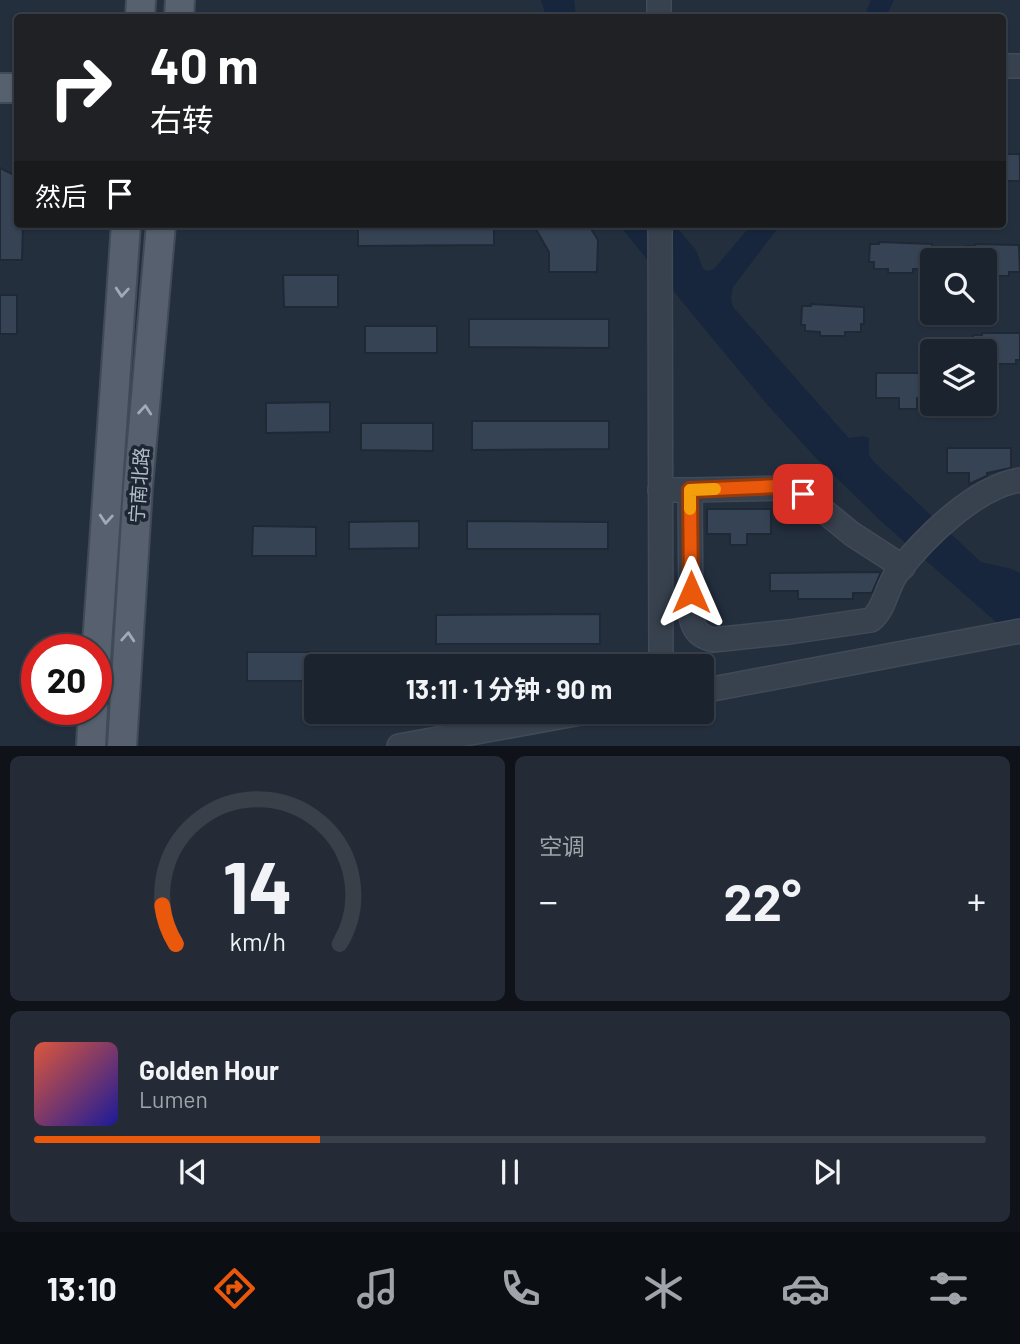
<!DOCTYPE html>
<html lang="zh">
<head>
<meta charset="utf-8">
<style>
  body { margin:0; font-family:Barlow,"Noto Sans SC",sans-serif; background:#242b36; color:#f1f3f6; height:100vh; display:flex; flex-direction:column; font-size:26px; white-space:nowrap }
  * { box-sizing:border-box; margin:0 }
  p { font-size:23px; color:#a0a4aa }
  .icon { flex:none; width:38px; height:38px; fill:none; stroke:currentColor; stroke-width:2; stroke-linecap:round; stroke-linejoin:round }
  .map { position:relative; height:746px; overflow:hidden }
  .panel { display:flex; flex-direction:column; gap:10px; padding:10px; background:#0f1319; flex:1 }
  .panel>* { flex:none }
  .guide { position:absolute; left:14px; top:14px; width:992px; height:214px; border-radius:7px; box-shadow:0 2px 5px #0004,0 0 0 2px #39404a; background:#202124; color:#fff; overflow:hidden }
  .fabs { position:absolute; left:920px; top:248px; display:grid; gap:14px }
  .fabs a { display:grid; place-items:center; width:77px; height:77px; border-radius:7px; background:#1b232e; box-shadow:0 2px 5px #0004,0 0 0 2px #39404a; font-size:35px }
  .speed { position:absolute; left:21px; top:634px; display:flex; gap:14px; font-size:35px; font-weight:700; text-align:center }
  .speed>* { display:grid; place-content:center; width:91px; height:91px; border-radius:50%; background:#1b232e; box-shadow:0 2px 5px #0004,0 0 0 2px #39404a; line-height:1 }
  .speed .limit { border:10px solid #d22; background:#fff; color:#111 }
  .pin { position:absolute; display:grid; place-items:center; width:60px; height:60px; color:#fff; margin:-30px; border-radius:14px; box-shadow:0 4px 10px #0006 }
  .me { position:absolute; width:77px; margin:-38px; rotate:0deg; stroke-linejoin:round; filter:drop-shadow(0 0 5px #0008) }
  .turn { display:flex; align-items:center; gap:24px; height:147px; padding:0 21px; font-size:32px }
  .turn .icon { width:91px; height:91px; stroke-width:2.5 }
  .turn b { display:block; font-size:49px; line-height:60px }
  .then { display:flex; align-items:center; height:66px; padding:0 21px; background:#0003; gap:14px; font-size:26px }
  .big { font-size:52px; font-weight:700; line-height:1.1 }
  .panel .widget { flex:1; display:flex; flex-direction:column; justify-content:center; gap:10px; min-width:0; padding:0 24px; border-radius:10px; background:#242b36 }
  .panel .dial { align-items:center; gap:0 }
  .dial svg { height:182px; overflow:visible; fill:none; stroke:#39404a; stroke-width:7; stroke-linecap:round; text-anchor:middle }
  .dial text { fill:#f1f3f6; stroke:none }
  .song { display:flex; align-items:center; gap:21px }
  .cover { width:84px; height:84px; border-radius:10px; background:linear-gradient(135deg,hsl(10 70% 55%),hsl(240 70% 35%)) }
  .played { height:7px; border-radius:4px; background:linear-gradient(90deg,#ea580c 30%,#39404a 30%) }
  .keys { display:flex; justify-content:space-around; direction:ltr }
  .heat { display:flex; justify-content:space-between; align-items:center; font-size:38px; direction:ltr }
  .panel .tiles { flex:1; display:grid; gap:10px; grid-template-columns:1fr 1fr }
  .widget:last-child { grid-column:span 2 }
  .trip { position:absolute; left:304px; top:654px; width:410px; height:70px; border-radius:7px; background:#1b232e; box-shadow:0 2px 5px #0004,0 0 0 2px #39404a; font-weight:700; line-height:70px; text-align:center }
  .tab-bar { display:flex; height:112px; justify-content:space-around; align-items:center; background:#0b0e12; color:#a0a4aa }
  .tab-bar .icon { width:49px; height:49px }
  .tab-bar .current { color:#ea580c }
  .tab-bar b { font-size:32px; color:#f1f3f6 }
  .map>svg:first-child { display:block }
  .water { fill:#17263c }
  .building { fill:#364354; stroke:#1f2835; stroke-width:2 }
  .lines { fill:none; stroke-linecap:round; stroke-linejoin:round }
  .minor-casing { stroke:#414a57; stroke-width:26 }
  .major-casing { stroke:#414a57; stroke-width:32 }
  .minor { stroke:#38414e; stroke-width:23 }
  .major { stroke:#56606e; stroke-width:28 }
  .oneway { stroke:#a1aab7 }
  .route-casing { stroke:#983908; stroke-width:18 }
  .route { stroke:#ea580c; stroke-width:12 }
  .slow { stroke:#f59e0b; stroke-width:12 }
  .labels { text-anchor:middle; stroke-width:7; stroke-linejoin:round; paint-order:stroke }
  .street-label { font-size:19px; fill:#b4bcc9; stroke:#1d2633 }
</style>
</head>
<body>
<div class="map">
<svg width="1020" height="746" viewBox="0 0 1020 746">
  <rect width="100%" height="100%" fill="#242f3e"/>
  <g class="water">
    <path d="M541,0H574L576,17H546Z"/>
    <path d="M871,0H894L886,17H864Z"/>
    <path d="M618,224H674L696,250L703,269L708,271L714,269L752,224H781L733,287L731,298L733,307L846,435L849,438L863,436L869,438V455L873,461L981,562L1012,569L1020,573V643L883,523L814,456L765,402Z"/>
  </g>
  <g class="building">
    <path d="M1003,154H1019L1020,156V181H1003Z"/>
    <path d="M0,168L18,177V224H23L22,260H0Z"/>
    <path d="M358,224H494V245L358,246Z"/>
    <path d="M533,224H588L598,240L597,272H549V252Z"/>
    <path d="M879,242L932,244V262H929V269H913V273H888V269H874V262H869L870,244H879Z"/>
    <path d="M975,244L1019,245L1020,272H1009V276H985V261H965L966,246H975Z"/>
    <path d="M283,275H338V307H284Z"/>
    <rect x="0" y="295" width="17" height="39"/>
    <path d="M811,304L864,307V324H861V332H845V336H820V332L805,331V325H801L802,306H811Z"/>
    <path d="M469,319H609V348L469,347Z"/>
    <rect x="365" y="326" width="72" height="27"/>
    <path d="M982,333H1020V360H1016V364H991V360H985V352H972L973,335H982Z"/>
    <path d="M876,373H933V398H917V409H899V398H876Z"/>
    <path d="M330,402V432L266,433V403Z"/>
    <path d="M472,421H609V449L472,450Z"/>
    <path d="M361,423H433V451L361,450Z"/>
    <path d="M947,448H1011V468L987,473V476L969,484V473H947Z"/>
    <path d="M707,509H771V534H747V545H730V534H707Z"/>
    <path d="M419,521V548L349,549V522Z"/>
    <path d="M467,521L608,522V549H467Z"/>
    <path d="M253,526L316,527V556H252Z"/>
    <path d="M881,572L872,593H853V599H798V591H770V573Z"/>
    <path d="M600,614V644H436V615Z"/>
    <path d="M247,652H398V667H317V681H247Z"/>
  </g>
  <g class="lines">
    <defs>
      <g id="minor">
        <path d="M659,0V18"/>
        <path d="M1003,66H1020"/>
        <path d="M660,224L661,667"/>
        <path d="M660,490H690L691,617C694,631 699,636 713,640L789,632L871,620C885,609 886,588 897,573C924,538 975,487 1020,480"/>
        <path d="M690,490L787,488L803,494L852,534L903,567"/>
        <path d="M702,691L1020,631"/>
        <path d="M399,746L586,712"/>
      </g>
      <g id="major">
        <path d="M140,18L141,0"/>
        <path d="M179,18L180,0"/>
        <path d="M0,88H18"/>
        <path d="M96,660L126,224"/>
        <path d="M91,746L93,709"/>
        <path d="M122,746L138,487L161,224"/>
      </g>
    </defs>
    <use href="#minor" class="minor-casing"/>
    <use href="#major" class="major-casing"/>
    <use href="#minor" class="minor"/>
    <use href="#major" class="major"/>
  </g>
  <defs><path id="oneway-chevron" d="M-2-3.5L2.5 0L-2 3.5" fill="none" stroke-width="1.6" stroke-linecap="round" stroke-linejoin="round" transform="scale(1.75)"/></defs>
  <g class="oneway">
    <use href="#oneway-chevron" transform="translate(122 292) rotate(94)"/>
    <use href="#oneway-chevron" transform="translate(145 410) rotate(-85)"/>
    <use href="#oneway-chevron" transform="translate(106 519) rotate(94)"/>
    <use href="#oneway-chevron" transform="translate(128 637) rotate(-86)"/>
  </g>
  <g class="lines">
    <defs>
      <path id="route" d="M691,592L690,490L778,486L803,494"/>
    </defs>
    <use href="#route" class="route-casing"/>
    <use href="#route" class="route"/>
    <path class="slow" d="M690,509V490L715,489"/>
  </g>
  <g class="labels">
    <g class="street-label">
      <text transform="translate(139 485) rotate(-86)" y="7">宁南北路</text>
    </g>
  </g>
</svg>
<div class="fabs">
<a><svg class="icon" aria-label="search" viewBox="0 0 24 24"><circle cx="10" cy="10" r="6"/><path d="M15 15l6 6"/></svg></a>
<a><svg class="icon" aria-label="layers" viewBox="0 0 24 24"><path d="M12 4l9 5-9 5-9-5zM3 14l9 5 9-5"/></svg></a>
</div>
<div class="speed"><div class="limit">20</div></div>
<div class="pin" style="left:803px;top:494px;background:#d93025"><svg class="icon" aria-label="arrive" viewBox="0 0 24 24"><path d="M6 21V4h12l-3 4 3 4H6"/></svg></div>
<svg class="me" style="left:691px;top:592px" viewBox="-20 -20 40 40"><path d="M0-17L14 15 0 8-14 15z" fill="#ea580c" stroke="#fff" stroke-width="4"/></svg>
<div class="trip">13:11 · 1 分钟 · 90 m</div>
<div class="guide">
<div class="turn"><svg class="icon" aria-label="right" viewBox="0 0 24 24"><path d="M7 20v-9h11M14 6l5 5-5 5"/></svg><div><b>40 m</b>右转</div></div>
<div class="then">然后<svg class="icon" aria-label="arrive" viewBox="0 0 24 24"><path d="M6 21V4h12l-3 4 3 4H6"/></svg></div>
</div>
</div>
<section class="panel">
<div class="tiles">
<div class="widget dial"><svg viewBox="0 0 100 80">
<path d="M14 69A42 42 0 1 1 86 69"/>
<path d="M14 69A42 42 0 0 1 8 52" stroke="#ea580c"/>
<text x="50" y="56" font-size="32" font-weight="700">14</text>
<text x="50" y="72" font-size="11">km/h</text>
</svg></div>
<div class="widget"><p>空调</p>
<div class="heat"><a>−</a><b class="big">22°</b><a>+</a></div>
</div>
<div class="widget">
<div class="song"><i class="cover"></i><div><b>Golden Hour</b><p>Lumen</p></div></div>
<div class="played"></div>
<div class="keys"><svg class="icon" aria-label="previous" viewBox="0 0 24 24"><path d="M18 5L8 12l10 7zM5 5v14"/></svg><svg class="icon" aria-label="pause" viewBox="0 0 24 24"><path d="M8 5v14M16 5v14"/></svg><svg class="icon" aria-label="next" viewBox="0 0 24 24"><path d="M6 5l10 7-10 7zM19 5v14"/></svg></div>
</div>
</div>
</section>
<nav class="tab-bar">
<b>13:10</b>
<svg class="icon current" aria-label="directions" viewBox="0 0 24 24"><path d="M12 3l9 9-9 9-9-9zM9 14v-3h6M13 9l2 2-2 2"/></svg>
<svg class="icon" aria-label="music" viewBox="0 0 24 24"><path d="M9 18V5l10-2v13"/><circle cx="6" cy="18" r="3"/><circle cx="16" cy="16" r="3"/></svg>
<svg class="icon" aria-label="phone" viewBox="0 0 24 24"><path d="M5 4h4l2 5-3 2q2 4 5 5l2-3 5 2v4C11 20 4 13 5 4z"/></svg>
<svg class="icon" aria-label="climate" viewBox="0 0 24 24"><path d="M12 3v18M4 7l16 10M4 17L20 7"/></svg>
<svg class="icon" aria-label="car" viewBox="0 0 24 24"><path d="M5 17H2v-5l4-1 3-4h7l3 4 3 1v5h-3M9 17h6M6 11h13"/><circle cx="7" cy="17" r="2"/><circle cx="17" cy="17" r="2"/></svg>
<svg class="icon" aria-label="filters" viewBox="0 0 24 24"><path d="M4 7h16M4 17h16"/><circle cx="9" cy="7" r="2"/><circle cx="15" cy="17" r="2"/></svg>
</nav>
</body>
</html>
